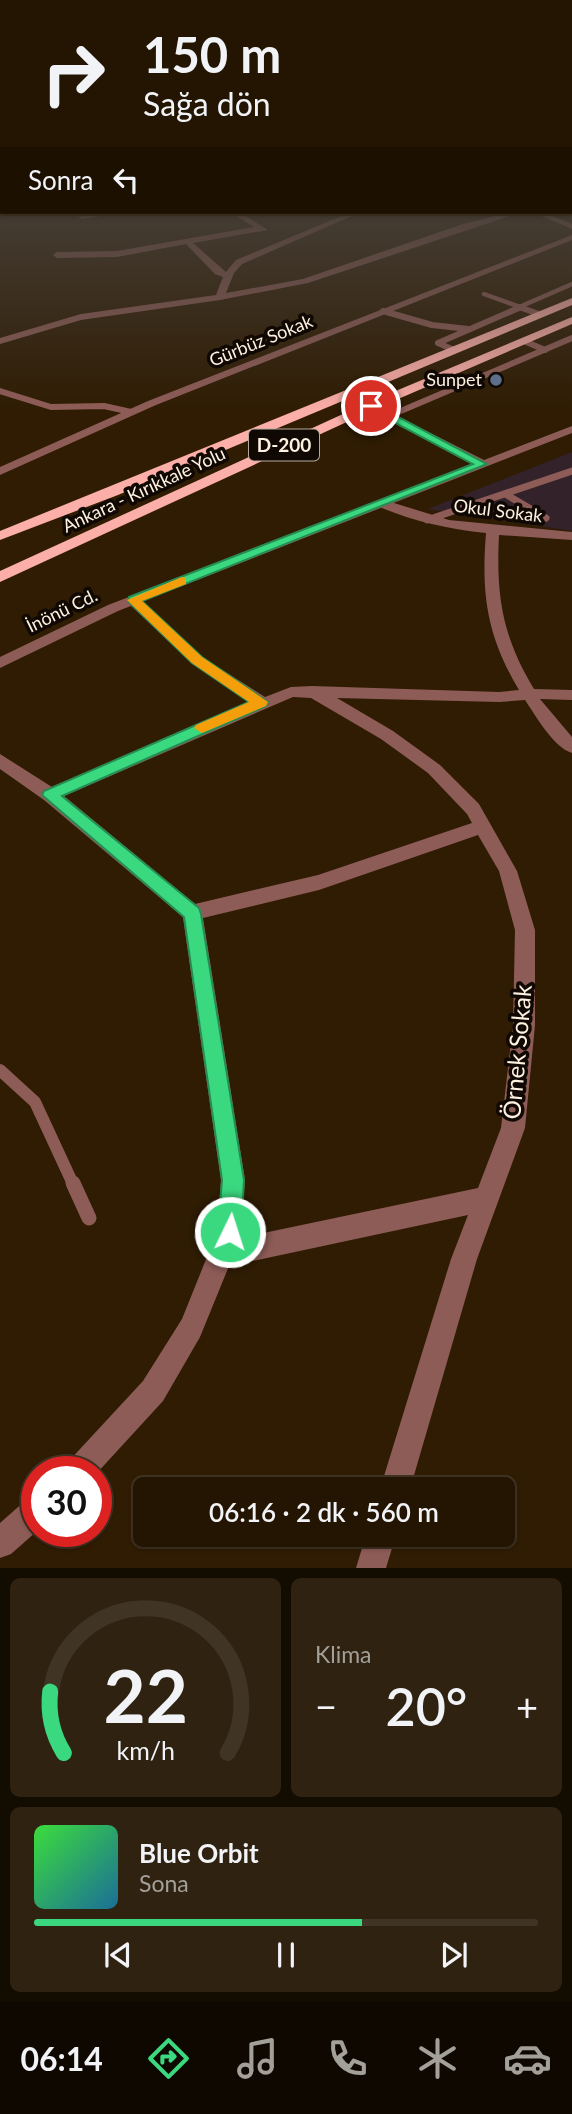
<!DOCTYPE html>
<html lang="tr">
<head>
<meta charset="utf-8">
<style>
  body { margin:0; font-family:Lato,sans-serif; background:#2f2211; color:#f1f3f6; height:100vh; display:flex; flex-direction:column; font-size:26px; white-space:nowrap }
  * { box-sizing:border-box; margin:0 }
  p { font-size:23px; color:#a39f99 }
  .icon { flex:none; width:38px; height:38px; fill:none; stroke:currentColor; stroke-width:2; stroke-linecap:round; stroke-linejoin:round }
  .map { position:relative; height:1568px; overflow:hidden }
  .details { display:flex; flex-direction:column; gap:10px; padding:10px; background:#130c01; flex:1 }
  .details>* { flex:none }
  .top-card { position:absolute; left:0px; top:0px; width:572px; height:214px; box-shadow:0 2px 5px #0004,0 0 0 2px #403424; background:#231502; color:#f1f3f6; overflow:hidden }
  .speed { position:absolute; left:21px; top:1456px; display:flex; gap:14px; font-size:35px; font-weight:700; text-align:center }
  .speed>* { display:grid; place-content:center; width:91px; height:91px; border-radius:50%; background:#231502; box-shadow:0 2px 5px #0004,0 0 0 2px #403424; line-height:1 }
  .speed .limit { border:10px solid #d22; background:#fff; color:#111 }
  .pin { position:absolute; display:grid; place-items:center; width:60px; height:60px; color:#fff; margin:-30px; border:4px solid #fff; border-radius:50%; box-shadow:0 2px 7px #0007 }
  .me { position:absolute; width:77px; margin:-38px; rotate:4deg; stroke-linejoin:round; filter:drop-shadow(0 0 5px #0008) }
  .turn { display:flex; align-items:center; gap:24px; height:147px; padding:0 28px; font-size:32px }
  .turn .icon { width:91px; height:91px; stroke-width:2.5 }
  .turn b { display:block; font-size:49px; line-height:60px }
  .then { display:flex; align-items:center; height:66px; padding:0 28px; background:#0003; gap:14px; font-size:26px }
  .big { font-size:52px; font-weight:600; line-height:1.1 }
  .details .widget { flex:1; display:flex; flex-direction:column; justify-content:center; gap:10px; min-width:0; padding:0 24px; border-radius:10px; background:#2f2211 }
  .details .dial { align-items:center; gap:0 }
  .dial svg { height:182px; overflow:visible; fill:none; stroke:#403424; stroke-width:7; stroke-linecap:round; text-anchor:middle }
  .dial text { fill:#f1f3f6; stroke:none }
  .song { display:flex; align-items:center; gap:21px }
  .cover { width:84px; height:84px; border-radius:10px; background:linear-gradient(135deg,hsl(120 70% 55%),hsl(200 70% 35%)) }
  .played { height:7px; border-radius:4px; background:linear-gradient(90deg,#3ad87f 65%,#403424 65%) }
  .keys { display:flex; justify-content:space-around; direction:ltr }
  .heat { display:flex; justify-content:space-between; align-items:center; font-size:38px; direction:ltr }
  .details .tiles { flex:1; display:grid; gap:10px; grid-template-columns:1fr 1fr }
  .widget:last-child { grid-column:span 2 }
  .trip { position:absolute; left:133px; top:1477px; width:382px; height:70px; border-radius:10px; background:#231502; box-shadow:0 2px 5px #0004,0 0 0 2px #403424; font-weight:600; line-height:70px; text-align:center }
  .menu { display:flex; height:112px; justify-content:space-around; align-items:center; background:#0e0801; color:#a39f99 }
  .menu .icon { width:49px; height:49px }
  .menu .selected { color:#3ad87f }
  .menu b { font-size:32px; color:#f1f3f6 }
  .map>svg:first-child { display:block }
  .education { fill:#33222a }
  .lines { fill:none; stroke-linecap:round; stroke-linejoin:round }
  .service-far4 { stroke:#8e5c57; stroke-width:4.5 }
  .service-far3 { stroke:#8e5c57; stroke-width:6 }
  .service-far2 { stroke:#8e5c57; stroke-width:7 }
  .service-far1 { stroke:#8e5c57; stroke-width:12 }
  .service { stroke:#8e5c57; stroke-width:15 }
  .minor { fill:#8e5c57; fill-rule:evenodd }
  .tertiary { fill:#8e5c57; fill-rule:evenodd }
  .trunk { fill:#fcaea8; fill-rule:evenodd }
  .route { fill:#3ad87f; stroke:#268c53; stroke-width:2 }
  .slow { fill:#f59e0b }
  .service-dot { fill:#5c6f8a; stroke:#100802; stroke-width:2.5 }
  .labels { text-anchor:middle; stroke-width:7; stroke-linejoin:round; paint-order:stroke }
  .far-street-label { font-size:18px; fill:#fef1e2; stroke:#100802 }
  .far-poi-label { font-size:18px; fill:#fef1e2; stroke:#100802; text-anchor:end }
  .shield { fill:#100802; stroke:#b7ab9f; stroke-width:2 }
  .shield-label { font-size:19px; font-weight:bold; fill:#fef1e2 }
  .near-street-label { font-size:24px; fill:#fef1e2; stroke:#100802 }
</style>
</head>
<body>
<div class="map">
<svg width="572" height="1568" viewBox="0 0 572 1568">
  <rect width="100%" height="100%" fill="#2f1c03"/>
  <path class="education" d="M572,452V531L428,509Z"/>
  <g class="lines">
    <g class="service-far4">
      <path d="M484,294L523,308"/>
      <path d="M517,308L572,284"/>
    </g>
    <g class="service-far3">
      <path d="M519,307L539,314"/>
      <path d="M383,311L432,325L468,329"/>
      <path d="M524,341L545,350"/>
      <path d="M454,350L438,343L521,307"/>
      <path d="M0,391L51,407L104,406L131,412"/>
      <path d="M389,416L572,338"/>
    </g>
    <g class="service-far2">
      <path d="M507,495L546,518"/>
      <path d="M427,520L572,471"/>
    </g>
    <path class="service-far1" d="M0,1070L35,1102L73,1184"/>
    <path class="service" d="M73,1183L89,1218"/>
    <g class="minor">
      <rect x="570" y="199" width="2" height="4"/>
      <rect x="0" y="203" width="2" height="4"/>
      <path d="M106,212H127L82,219L78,217Z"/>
      <path d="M230,212H239L268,230L193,243L226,272L236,260L351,212H361L242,264L234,273L226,293L303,279L460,225L510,212H522L308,283L220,300L81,320L0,344V338L81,314L216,295L223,277L215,274L186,244L117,257L57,258L53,255L57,252L117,251L254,227Z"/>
      <path d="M532,212H542L572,224V229Z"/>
      <path d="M572,235V240L156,405L0,475V467L148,401Z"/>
      <path d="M371,403L486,461L488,464L478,467L367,408L365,406Z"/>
      <path d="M381,499L449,520L572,532V540L499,535C496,596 502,636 534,689L572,690V700L540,699L572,737V753C553,747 536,716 525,700L499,702L337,698L393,731L440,765L479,804L517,871L535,930V1025L525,1128L477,1259L410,1489H380L451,1259L468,1215L229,1266L200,1337L163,1401L96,1474L63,1472L68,1462L143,1381L182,1319L217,1232L221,1180L183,917L44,800L0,769V754L52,787L251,703L192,663L128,603L126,600L133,596L138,597L202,657L265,697L291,687L312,686L499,692L519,690C487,636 481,595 486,533C448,529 412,521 377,506L375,503ZM293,697L311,698L381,739L428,773L467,814L472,823L318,875L195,904L64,796ZM478,835L499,871L515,930L513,1025L501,1128L478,1188L240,1238L245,1180L203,918L319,890Z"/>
      <path d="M37,1496V1531L11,1554L0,1558V1523L26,1500Z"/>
      <path d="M366,1535H396L386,1568H356Z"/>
    </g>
    <path class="tertiary" d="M572,426V433L118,611L0,668V657L108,605Z"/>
    <g class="trunk">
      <path d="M572,298V305L118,495L0,540V531Z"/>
      <path d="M572,317V324L375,409L0,582V571L367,403Z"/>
    </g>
  </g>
  <linearGradient id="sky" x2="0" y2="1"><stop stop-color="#1a0f02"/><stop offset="0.46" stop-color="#474039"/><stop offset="1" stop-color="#474039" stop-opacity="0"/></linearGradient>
  <rect width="572" height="411" fill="url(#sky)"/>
  <path class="route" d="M367,404H374L487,464L142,601L202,657L268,702L266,706L62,796L199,908L201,914L244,1180L241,1232L238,1240L230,1243L222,1240L218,1232L222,1180L184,917L42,795L44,791L249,702L192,663L129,602V597L473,464L367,408Z"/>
  <path class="slow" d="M182,577L186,578V584L142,601L202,657L268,702L266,706L202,733L194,728L196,725L249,702L192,663L127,600Z"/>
  <circle class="service-dot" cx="496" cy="380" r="7"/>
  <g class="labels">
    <g class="far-street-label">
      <text transform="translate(261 341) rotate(-22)" y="6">Gürbüz Sokak</text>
      <text transform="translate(144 490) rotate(-25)" y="6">Ankara - Kırıkkale Yolu</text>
      <text transform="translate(498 511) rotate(7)" y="6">Okul Sokak</text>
      <text transform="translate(62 611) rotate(-26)" y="6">İnönü Cd.</text>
    </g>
    <g class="far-poi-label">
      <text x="482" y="386">Sunpet</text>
    </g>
    <rect class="shield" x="249" y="429.5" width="70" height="31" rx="5"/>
    <g class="shield-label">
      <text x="284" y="452">D-200</text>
    </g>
    <g class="near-street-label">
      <text transform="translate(518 1052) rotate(-85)" y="8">Örnek Sokak</text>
    </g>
  </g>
</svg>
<div class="speed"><div class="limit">30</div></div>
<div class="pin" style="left:371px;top:406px;background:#d93025"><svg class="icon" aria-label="arrive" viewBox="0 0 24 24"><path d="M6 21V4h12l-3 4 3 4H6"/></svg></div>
<svg class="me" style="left:230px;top:1232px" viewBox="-20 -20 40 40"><circle r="17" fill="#3ad87f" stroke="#fff" stroke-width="3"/><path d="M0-11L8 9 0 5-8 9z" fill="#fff"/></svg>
<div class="trip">06:16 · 2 dk · 560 m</div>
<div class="top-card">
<div class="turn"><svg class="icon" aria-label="right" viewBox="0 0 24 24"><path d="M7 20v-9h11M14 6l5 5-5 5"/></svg><div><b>150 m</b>Sağa dön</div></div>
<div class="then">Sonra<svg class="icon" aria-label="left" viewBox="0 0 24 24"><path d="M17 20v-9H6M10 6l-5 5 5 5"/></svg></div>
</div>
</div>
<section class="details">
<div class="tiles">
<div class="widget dial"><svg viewBox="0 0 100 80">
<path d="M14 69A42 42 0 1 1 86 69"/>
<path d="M14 69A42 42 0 0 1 8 42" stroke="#3ad87f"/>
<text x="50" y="56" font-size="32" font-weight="700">22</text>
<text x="50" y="72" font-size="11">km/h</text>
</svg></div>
<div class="widget"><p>Klima</p>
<div class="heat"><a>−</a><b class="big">20°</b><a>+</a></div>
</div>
<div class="widget">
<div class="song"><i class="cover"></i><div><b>Blue Orbit</b><p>Sona</p></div></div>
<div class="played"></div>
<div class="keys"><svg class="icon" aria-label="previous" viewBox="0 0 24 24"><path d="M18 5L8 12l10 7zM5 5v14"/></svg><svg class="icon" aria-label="pause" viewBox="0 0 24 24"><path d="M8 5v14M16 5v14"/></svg><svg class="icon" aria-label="next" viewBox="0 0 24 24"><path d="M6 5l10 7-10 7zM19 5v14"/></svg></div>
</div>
</div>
</section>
<nav class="menu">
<b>06:14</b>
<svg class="icon selected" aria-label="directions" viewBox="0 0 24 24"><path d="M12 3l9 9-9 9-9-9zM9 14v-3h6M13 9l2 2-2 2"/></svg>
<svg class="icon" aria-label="music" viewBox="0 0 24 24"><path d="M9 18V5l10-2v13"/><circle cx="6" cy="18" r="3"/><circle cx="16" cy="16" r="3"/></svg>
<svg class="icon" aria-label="phone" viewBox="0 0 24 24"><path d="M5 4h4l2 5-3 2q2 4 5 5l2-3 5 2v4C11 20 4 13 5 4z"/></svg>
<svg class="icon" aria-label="climate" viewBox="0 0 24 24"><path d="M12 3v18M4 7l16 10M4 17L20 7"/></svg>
<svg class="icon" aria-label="car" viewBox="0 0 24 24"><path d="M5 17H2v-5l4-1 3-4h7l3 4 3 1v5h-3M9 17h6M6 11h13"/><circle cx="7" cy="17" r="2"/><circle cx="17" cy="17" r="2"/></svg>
</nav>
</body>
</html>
